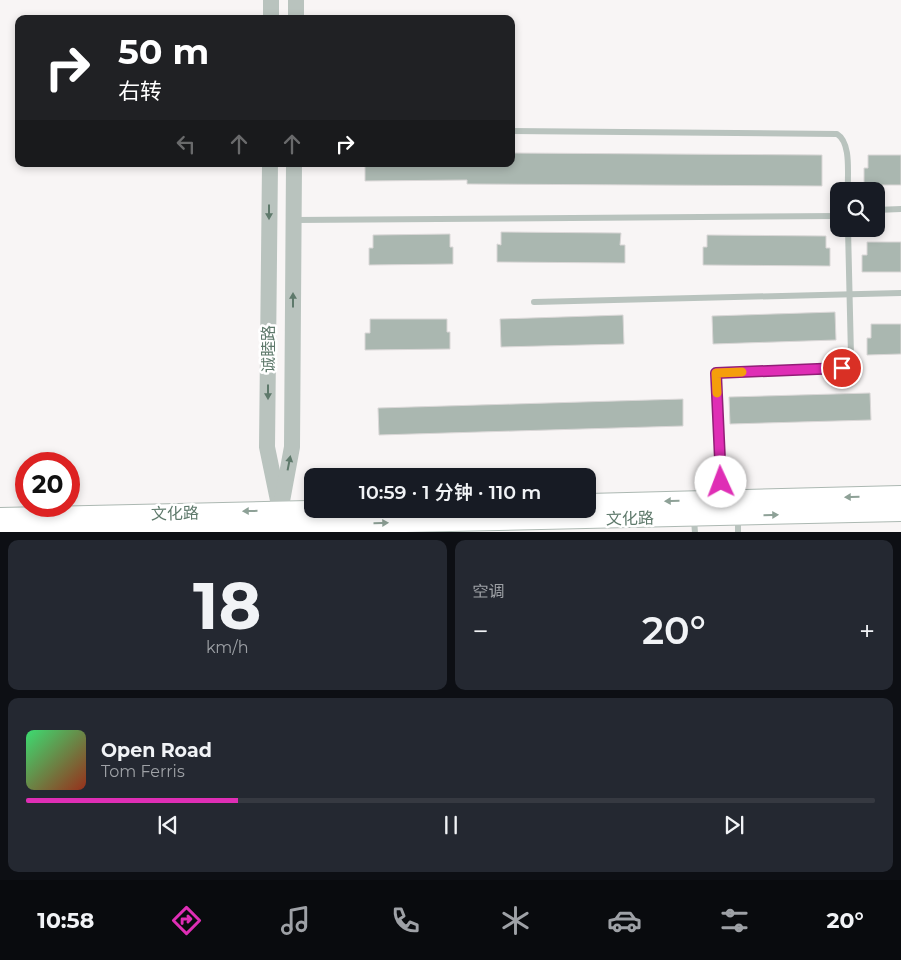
<!DOCTYPE html>
<html lang="zh">
<head>
<meta charset="utf-8">
<style>
  body { margin:0; font-family:Montserrat,"Noto Sans SC",sans-serif; background:#242831; color:#f1f3f6; height:100vh; display:flex; flex-direction:column; font-size:19px; white-space:nowrap }
  * { box-sizing:border-box; margin:0 }
  p { font-size:16px; color:#9ea1a6 }
  .icon { flex:none; width:28px; height:28px; fill:none; stroke:currentColor; stroke-width:2; stroke-linecap:round; stroke-linejoin:round }
  .map { position:relative; height:532px; overflow:hidden }
  .drawer { display:flex; flex-direction:column; gap:8px; padding:8px; background:#0d0f14; flex:1 }
  .drawer>* { flex:none }
  .top-card { position:absolute; left:15px; top:15px; width:500px; height:152px; border-radius:10px; box-shadow:0 2px 8px #0003; background:#202124; color:#fff; overflow:hidden }
  .buttons { position:absolute; left:830px; top:182px; display:grid; gap:10px }
  .buttons a { display:grid; place-items:center; width:55px; height:55px; border-radius:10px; background:#171b24; box-shadow:0 2px 8px #0003; font-size:25px }
  .speed { position:absolute; left:15px; top:452px; display:flex; gap:10px; font-size:25px; font-weight:700; text-align:center }
  .speed>* { display:grid; place-content:center; width:65px; height:65px; border-radius:50%; background:#171b24; box-shadow:0 2px 8px #0003; line-height:1 }
  .speed .limit { border:8px solid #d22; background:#fff; color:#111 }
  .pin { position:absolute; display:grid; place-items:center; width:42px; height:42px; color:#fff; margin:-21px; border:2px solid #fff; border-radius:50%; box-shadow:0 1px 5px #0007 }
  .me { position:absolute; width:55px; margin:-28px; rotate:358deg; stroke-linejoin:round; filter:drop-shadow(0 0 4px #0008) }
  .turn { display:flex; align-items:center; gap:18px; height:105px; padding:0 20px; font-size:22px }
  .turn .icon { width:65px; height:65px; stroke-width:2.5 }
  .turn b { display:block; font-size:35px; line-height:42px }
  .lanes { display:flex; align-items:center; height:48px; padding:0 20px; background:#0003; justify-content:center; gap:25px; direction:ltr }
  .lanes .off { opacity:.35 }
  .big { font-size:38px; font-weight:600; line-height:1.1 }
  .drawer .widget { flex:1; display:flex; flex-direction:column; justify-content:center; gap:8px; min-width:0; padding:0 18px; border-radius:10px; background:#242831 }
  .drawer .dial { align-items:center; gap:0 }
  .dial b { font-size:65px; line-height:1 }
  .song { display:flex; align-items:center; gap:15px }
  .cover { width:60px; height:60px; border-radius:8px; background:linear-gradient(135deg,hsl(140 70% 55%),hsl(10 70% 35%)) }
  .played { height:5px; border-radius:2px; background:linear-gradient(90deg,#df2eb5 25%,#363941 25%) }
  .keys { display:flex; justify-content:space-around; direction:ltr }
  .heat { display:flex; justify-content:space-between; align-items:center; font-size:28px; direction:ltr }
  .drawer .tiles { flex:1; display:grid; gap:8px; grid-template-columns:1fr 1fr }
  .widget:last-child { grid-column:span 2 }
  .trip { position:absolute; left:304px; top:468px; width:292px; height:50px; border-radius:10px; background:#171b24; box-shadow:0 2px 8px #0003; font-weight:600; line-height:50px; text-align:center }
  .tab-bar { display:flex; height:80px; justify-content:space-around; align-items:center; background:#090b0e; color:#9ea1a6 }
  .tab-bar .icon { width:35px; height:35px }
  .tab-bar .on { color:#df2eb5 }
  .tab-bar b { font-size:22px; color:#f1f3f6 }
  .map>svg:first-child { display:block }
  .building { fill:#aab7b0; stroke:#dad7d7 }
  .lines { fill:none; stroke-linecap:round; stroke-linejoin:round }
  .secondary-casing { stroke:#acb8b2; stroke-width:20 }
  .service { stroke:#b9c3be; stroke-width:6 }
  .tertiary { stroke:#b9c3be; stroke-width:16 }
  .secondary { stroke:#fff; stroke-width:18 }
  .oneway { fill:#5e796b }
  .oneway2 { fill:#8ea197 }
  .route-casing { stroke:#911e76; stroke-width:12 }
  .route { stroke:#df2eb5; stroke-width:9 }
  .slow { stroke:#f59e0b; stroke-width:9 }
  .labels { text-anchor:middle; stroke-width:5; stroke-linejoin:round; paint-order:stroke }
  .street-label { font-size:16px; fill:#5e796b; stroke:#fff }
</style>
</head>
<body>
<div class="map">
<svg width="901" height="533" viewBox="0 0 901 533">
  <rect width="100%" height="100%" fill="#f8f5f5"/>
  <g class="building">
    <path d="M511,153L822,155V186L467,184V180L365,181V164H511Z"/>
    <path d="M868,155H901V185H864V168H868Z"/>
    <path d="M501,232L621,233L620,245H625V263L497,262V244L501,245Z"/>
    <path d="M450,234V247H453V264L369,265V248H373V235Z"/>
    <path d="M707,235L826,236V248H830V266L703,265V247H707Z"/>
    <path d="M867,242H901V272H862V255H867Z"/>
    <path d="M835,312L836,340L713,344L712,316Z"/>
    <path d="M623,315L624,344L501,347L500,319Z"/>
    <path d="M370,319H447V332H450V349L365,350V333H370Z"/>
    <path d="M871,324H901V354L867,355V338H871Z"/>
    <path d="M870,393L871,420L730,424L729,397Z"/>
    <path d="M683,399V426L379,435L378,408Z"/>
  </g>
  <g class="lines">
    <defs>
      <g id="secondary">
        <path d="M588,503L901,495"/>
        <path d="M0,517L351,509"/>
        <path d="M0,532L901,512"/>
      </g>
    </defs>
    <use href="#secondary" class="secondary-casing"/>
    <g class="service">
      <path d="M511,131L837,134C852,143 847,176 848,191"/>
      <path d="M876,210L901,209"/>
      <path d="M295,220L839,216"/>
      <path d="M534,302L901,293"/>
      <path d="M722,498L716,373L842,368L849,363L851,356L848,229"/>
      <path d="M694,519L695,533"/>
      <path d="M738,533V516"/>
    </g>
    <g class="tertiary">
      <path d="M271,19V0"/>
      <path d="M296,19V0"/>
      <path d="M270,164L267,447L280,510L281,523"/>
      <path d="M282,501L292,447L294,164"/>
    </g>
    <use href="#secondary" class="secondary"/>
  </g>
  <defs><path id="oneway-solid" d="M-6-.8H1V-3.2L6.5 0L1 3.2V.8H-6Z" transform="scale(1.25)"/></defs>
  <g class="oneway">
    <use href="#oneway-solid" transform="translate(269 212) rotate(90)"/>
    <use href="#oneway-solid" transform="translate(293 300) rotate(-90)"/>
    <use href="#oneway-solid" transform="translate(268 392) rotate(90)"/>
    <use href="#oneway-solid" transform="translate(289 463) rotate(-79)"/>
  </g>
  <g class="oneway2">
    <use href="#oneway-solid" transform="translate(852 497) rotate(179)"/>
    <use href="#oneway-solid" transform="translate(672 501) rotate(179)"/>
    <use href="#oneway-solid" transform="translate(250 511) rotate(179)"/>
    <use href="#oneway-solid" transform="translate(771 515) rotate(-1)"/>
    <use href="#oneway-solid" transform="translate(381 523) rotate(-1)"/>
  </g>
  <g class="lines">
    <defs>
      <path id="route" d="M721,482L716,373L842,368"/>
    </defs>
    <use href="#route" class="route-casing"/>
    <use href="#route" class="route"/>
    <path class="slow" d="M717,393L716,373L742,372"/>
  </g>
  <g class="labels">
    <g class="street-label">
      <text transform="translate(268 349) rotate(-90)" y="6">诚睦路</text>
      <text transform="translate(175 513) rotate(-1)" y="6">文化路</text>
      <text transform="translate(630 518) rotate(-1)" y="6">文化路</text>
    </g>
  </g>
</svg>
<div class="buttons">
<a><svg class="icon" aria-label="search" viewBox="0 0 24 24"><circle cx="10" cy="10" r="6"/><path d="M15 15l6 6"/></svg></a>
</div>
<div class="speed"><div class="limit">20</div></div>
<div class="pin" style="left:842px;top:368px;background:#d93025"><svg class="icon" aria-label="arrive" viewBox="0 0 24 24"><path d="M6 21V4h12l-3 4 3 4H6"/></svg></div>
<svg class="me" style="left:721px;top:482px" viewBox="-20 -20 40 40"><circle r="19" fill="#fff"/><path d="M0-13L10 11 0 6-10 11z" fill="#df2eb5"/></svg>
<div class="trip">10:59 · 1 分钟 · 110 m</div>
<div class="top-card">
<div class="turn"><svg class="icon" aria-label="right" viewBox="0 0 24 24"><path d="M7 20v-9h11M14 6l5 5-5 5"/></svg><div><b>50 m</b>右转</div></div>
<div class="lanes"><svg class="icon off" aria-label="left" viewBox="0 0 24 24"><path d="M17 20v-9H6M10 6l-5 5 5 5"/></svg><svg class="icon off" aria-label="ahead" viewBox="0 0 24 24"><path d="M12 20V5M6 11l6-6 6 6"/></svg><svg class="icon off" aria-label="ahead" viewBox="0 0 24 24"><path d="M12 20V5M6 11l6-6 6 6"/></svg><svg class="icon" aria-label="right" viewBox="0 0 24 24"><path d="M7 20v-9h11M14 6l5 5-5 5"/></svg></div>
</div>
</div>
<section class="drawer">
<div class="tiles">
<div class="widget dial"><b>18</b><p>km/h</p></div>
<div class="widget"><p>空调</p>
<div class="heat"><a>−</a><b class="big">20°</b><a>+</a></div>
</div>
<div class="widget">
<div class="song"><i class="cover"></i><div><b>Open Road</b><p>Tom Ferris</p></div></div>
<div class="played"></div>
<div class="keys"><svg class="icon" aria-label="previous" viewBox="0 0 24 24"><path d="M18 5L8 12l10 7zM5 5v14"/></svg><svg class="icon" aria-label="pause" viewBox="0 0 24 24"><path d="M8 5v14M16 5v14"/></svg><svg class="icon" aria-label="next" viewBox="0 0 24 24"><path d="M6 5l10 7-10 7zM19 5v14"/></svg></div>
</div>
</div>
</section>
<nav class="tab-bar">
<b>10:58</b>
<svg class="icon on" aria-label="directions" viewBox="0 0 24 24"><path d="M12 3l9 9-9 9-9-9zM9 14v-3h6M13 9l2 2-2 2"/></svg>
<svg class="icon" aria-label="music" viewBox="0 0 24 24"><path d="M9 18V5l10-2v13"/><circle cx="6" cy="18" r="3"/><circle cx="16" cy="16" r="3"/></svg>
<svg class="icon" aria-label="phone" viewBox="0 0 24 24"><path d="M5 4h4l2 5-3 2q2 4 5 5l2-3 5 2v4C11 20 4 13 5 4z"/></svg>
<svg class="icon" aria-label="climate" viewBox="0 0 24 24"><path d="M12 3v18M4 7l16 10M4 17L20 7"/></svg>
<svg class="icon" aria-label="car" viewBox="0 0 24 24"><path d="M5 17H2v-5l4-1 3-4h7l3 4 3 1v5h-3M9 17h6M6 11h13"/><circle cx="7" cy="17" r="2"/><circle cx="17" cy="17" r="2"/></svg>
<svg class="icon" aria-label="filters" viewBox="0 0 24 24"><path d="M4 7h16M4 17h16"/><circle cx="9" cy="7" r="2"/><circle cx="15" cy="17" r="2"/></svg>
<b>20°</b>
</nav>
</body>
</html>
